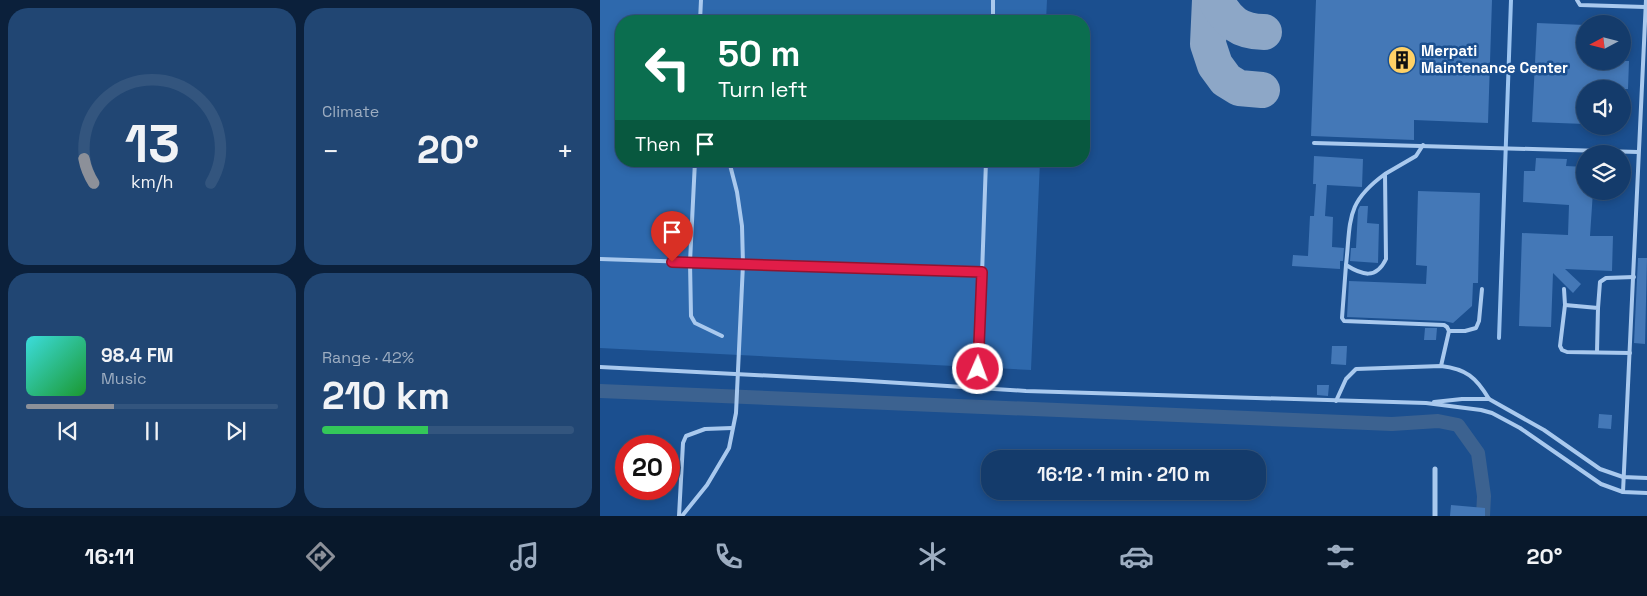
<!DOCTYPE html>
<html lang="en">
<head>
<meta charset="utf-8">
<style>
  body { margin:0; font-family:"Space Grotesk",sans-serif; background:#214673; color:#f1f3f6; height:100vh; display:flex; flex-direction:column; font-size:19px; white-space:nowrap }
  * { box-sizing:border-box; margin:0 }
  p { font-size:16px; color:#9dadc1 }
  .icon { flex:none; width:28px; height:28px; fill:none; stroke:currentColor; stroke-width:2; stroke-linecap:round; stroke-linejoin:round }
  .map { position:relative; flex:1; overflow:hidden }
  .side { display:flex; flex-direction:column; gap:8px; padding:8px; background:#0b203b; width:600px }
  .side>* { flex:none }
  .top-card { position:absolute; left:15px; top:15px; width:475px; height:152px; border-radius:20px; box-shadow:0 2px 8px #0003,0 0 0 1px #33557e; background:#0b6e4f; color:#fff; overflow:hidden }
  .needle { width:32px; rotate:263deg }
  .tools { position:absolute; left:976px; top:15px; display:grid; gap:10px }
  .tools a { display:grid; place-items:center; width:55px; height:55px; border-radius:50%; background:#143b6b; box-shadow:0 2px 8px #0003,0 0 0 1px #33557e; font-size:25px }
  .speed { position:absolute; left:15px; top:435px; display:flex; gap:10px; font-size:25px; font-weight:700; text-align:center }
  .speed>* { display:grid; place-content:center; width:65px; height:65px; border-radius:50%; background:#143b6b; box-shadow:0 2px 8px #0003,0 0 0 1px #33557e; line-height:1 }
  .speed .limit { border:8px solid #d22; background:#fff; color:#111 }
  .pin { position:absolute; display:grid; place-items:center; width:42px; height:42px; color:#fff; margin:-51px -21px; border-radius:50% 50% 50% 0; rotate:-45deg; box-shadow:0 0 5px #0007 }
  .pin .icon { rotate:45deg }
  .me { position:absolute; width:55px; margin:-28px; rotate:2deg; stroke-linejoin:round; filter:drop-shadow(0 0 4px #0008) }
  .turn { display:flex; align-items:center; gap:18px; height:105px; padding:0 20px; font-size:22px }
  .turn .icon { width:65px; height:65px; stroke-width:2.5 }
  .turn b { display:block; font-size:35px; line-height:42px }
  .then { display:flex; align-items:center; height:48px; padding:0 20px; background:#0003; gap:10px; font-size:19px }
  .big { font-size:38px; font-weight:700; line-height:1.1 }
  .side .card { flex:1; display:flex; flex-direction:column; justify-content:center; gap:8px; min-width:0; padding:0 18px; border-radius:20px; background:#214673 }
  .side .dial { align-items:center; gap:0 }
  .dial svg { height:130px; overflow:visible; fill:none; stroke:#33557e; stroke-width:7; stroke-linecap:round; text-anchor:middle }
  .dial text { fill:#f1f3f6; stroke:none }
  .song { display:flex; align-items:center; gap:15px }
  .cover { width:60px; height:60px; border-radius:8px; background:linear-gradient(135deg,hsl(180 70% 55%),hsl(130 70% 35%)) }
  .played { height:5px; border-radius:2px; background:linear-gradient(90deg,#8c9099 35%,#33557e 35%) }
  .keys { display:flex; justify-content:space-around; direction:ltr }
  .heat { display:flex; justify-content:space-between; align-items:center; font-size:28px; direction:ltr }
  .charge { height:8px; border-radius:4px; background:linear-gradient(90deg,#34c759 42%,#33557e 0) }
  .side .tiles { flex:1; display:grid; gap:8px; grid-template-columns:repeat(2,1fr) }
  .trip { position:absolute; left:381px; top:450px; width:285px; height:50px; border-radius:20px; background:#143b6b; box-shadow:0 2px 8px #0003,0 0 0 1px #33557e; font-weight:700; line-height:50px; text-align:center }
  .menu { display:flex; height:80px; justify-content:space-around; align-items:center; background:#08182b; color:#9dadc1 }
  .menu .icon { width:35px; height:35px }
  .menu .active { color:#8c9099 }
  .menu b { font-size:22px; color:#f1f3f6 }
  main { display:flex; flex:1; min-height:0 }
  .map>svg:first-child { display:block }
  .green { fill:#2e69ad }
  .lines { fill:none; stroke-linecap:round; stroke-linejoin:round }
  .stream { stroke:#9cc4f0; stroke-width:4 }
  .canal { stroke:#3c6290; stroke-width:14 }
  .taxiway { stroke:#8da7c7; stroke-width:36 }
  .building { fill:#4478b7 }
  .service { stroke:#a9c9ee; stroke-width:4 }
  .minor { stroke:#a9c9ee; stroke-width:5 }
  .route-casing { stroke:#92132f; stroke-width:12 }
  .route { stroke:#e11d48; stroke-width:9 }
  .labels { text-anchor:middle; stroke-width:5; stroke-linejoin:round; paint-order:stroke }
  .poi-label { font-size:15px; font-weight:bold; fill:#fff; stroke:#1b4f8f; text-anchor:start }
</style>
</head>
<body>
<main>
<section class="side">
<div class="tiles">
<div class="card dial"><svg viewBox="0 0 100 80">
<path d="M14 69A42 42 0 1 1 86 69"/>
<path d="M14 69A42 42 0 0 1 8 54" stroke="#8c9099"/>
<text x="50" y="56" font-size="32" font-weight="700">13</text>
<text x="50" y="72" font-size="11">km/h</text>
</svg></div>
<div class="card"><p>Climate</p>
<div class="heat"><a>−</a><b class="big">20°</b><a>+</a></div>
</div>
<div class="card">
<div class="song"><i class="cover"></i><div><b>98.4 FM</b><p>Music</p></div></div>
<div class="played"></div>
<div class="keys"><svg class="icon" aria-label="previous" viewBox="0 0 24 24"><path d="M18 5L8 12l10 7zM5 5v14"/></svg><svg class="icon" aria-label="pause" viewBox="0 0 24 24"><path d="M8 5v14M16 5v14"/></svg><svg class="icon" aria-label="next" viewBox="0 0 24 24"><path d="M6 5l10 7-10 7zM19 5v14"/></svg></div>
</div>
<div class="card"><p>Range · 42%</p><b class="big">210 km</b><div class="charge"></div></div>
</div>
</section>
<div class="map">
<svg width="1047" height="516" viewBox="0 0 1047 516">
  <rect width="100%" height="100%" fill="#1b4f8f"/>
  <path class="green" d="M0,0H447L446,21H21V161H440L431,370L0,348Z"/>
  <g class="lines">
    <path class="stream" d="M899,338L911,0"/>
    <path class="canal" d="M0,391L792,424L838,421L858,425L878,453L884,496L883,516"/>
    <g class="taxiway">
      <path d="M610,0L608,44L615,65L626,80L639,88L662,90"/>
      <path d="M616,0C627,21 639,32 664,32"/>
    </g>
  </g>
  <g class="building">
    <path d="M716,0H892L888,123L814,120V140L711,136Z"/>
    <path d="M937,23L985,25V61H1029L1028,89H985V124L932,122Z"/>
    <path d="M714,156L763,159L762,187L727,185L725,216L733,217L732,247L744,248L743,261H740V269L692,266L693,255L708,256L710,216H714L716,184H713Z"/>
    <path d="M936,158L967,159L966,166L985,167V191H993L990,236H1013L1012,271L965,269L981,284L973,293L953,273L951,327L919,326L922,233L968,235L969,205L923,202L924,171H935Z"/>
    <path d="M818,191L880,193L878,283H873L872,306L853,323L844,321L747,317L749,281L826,284L827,266L816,265Z"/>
    <path d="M760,206H768L767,223L779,224L778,263L750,261L751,248H756L758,210Z"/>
    <path d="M1038,258H1047L1045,344L1034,343Z"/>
    <path d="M825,328H837L836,340H824Z"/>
    <path d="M732,346H747L746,365L731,364Z"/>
    <path d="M717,385H729L728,396L717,395Z"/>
    <path d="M999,414L1012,415L1011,429L998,428Z"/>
    <path d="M851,505L885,508V516H850Z"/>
  </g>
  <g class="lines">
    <g class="service">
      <path d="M977,0L980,5L1045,7"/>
      <path d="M100,21L101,0"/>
      <path d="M393,21V0"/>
      <path d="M714,143L1038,152"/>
      <path d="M95,161L90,262L91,316L95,323L122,336"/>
      <path d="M785,174C745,203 751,220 746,265C762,275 776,280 786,259L785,174L816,156L823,145"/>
      <path d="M0,259L382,272"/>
      <path d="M746,265L742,318L744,321L844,325L847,327L849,331L841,366"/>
      <path d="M964,289L965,305L960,346L962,350L967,352L1030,353"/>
      <path d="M965,305L998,308L997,352"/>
      <path d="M998,308L1000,282L1006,278L1034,277"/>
      <path d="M849,331H865L876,328L879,321L882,289"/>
      <path d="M0,367L253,380L426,391L826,403L881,410L892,413L920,428L1001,484L1023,492L1047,493"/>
      <path d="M378,388L386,161"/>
      <path d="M736,401L746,379L756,369L841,366C866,369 876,377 889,399"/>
      <path d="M834,402L862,399H889L944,430L1000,469L1023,477L1047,478"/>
      <path d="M1023,492L1046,0"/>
      <path d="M79,516L83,443L86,436L105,429L132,428"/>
      <path d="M82,516L107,485L129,448L136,413L143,264L142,226L137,192L129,161"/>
    </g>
    <path class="minor" d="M835,516V469"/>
  </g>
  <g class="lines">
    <defs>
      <path id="route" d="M72,262L382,272L378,369"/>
    </defs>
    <use href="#route" class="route-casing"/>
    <use href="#route" class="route"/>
  </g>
  <defs>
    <symbol id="building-disc" viewBox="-11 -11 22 22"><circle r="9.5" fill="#ffd166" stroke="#1b4f8f"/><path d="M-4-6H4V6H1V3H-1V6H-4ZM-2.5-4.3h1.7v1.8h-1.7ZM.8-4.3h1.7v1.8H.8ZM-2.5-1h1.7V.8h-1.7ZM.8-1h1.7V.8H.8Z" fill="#111"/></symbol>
  </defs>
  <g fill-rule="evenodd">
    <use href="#building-disc" x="786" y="44" width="32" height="32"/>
  </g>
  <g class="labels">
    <g class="poi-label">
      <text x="821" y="56">Merpati<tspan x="821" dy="17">Maintenance Center</tspan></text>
    </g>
  </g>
</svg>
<div class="tools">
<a><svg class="needle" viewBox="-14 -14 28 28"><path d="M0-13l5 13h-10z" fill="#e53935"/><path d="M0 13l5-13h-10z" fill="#9dadc1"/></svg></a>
<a><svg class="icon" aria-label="sound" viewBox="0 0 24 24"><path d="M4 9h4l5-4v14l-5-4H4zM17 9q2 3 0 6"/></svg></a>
<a><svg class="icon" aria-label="layers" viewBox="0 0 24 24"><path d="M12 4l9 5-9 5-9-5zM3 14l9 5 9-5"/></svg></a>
</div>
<div class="speed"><div class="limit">20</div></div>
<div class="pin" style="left:72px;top:262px;background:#d93025"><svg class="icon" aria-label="arrive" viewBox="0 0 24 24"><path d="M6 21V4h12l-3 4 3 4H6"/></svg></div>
<svg class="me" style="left:378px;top:369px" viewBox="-20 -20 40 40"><circle r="17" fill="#e11d48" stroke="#fff" stroke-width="3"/><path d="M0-11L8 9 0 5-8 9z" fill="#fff"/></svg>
<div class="trip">16:12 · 1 min · 210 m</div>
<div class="top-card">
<div class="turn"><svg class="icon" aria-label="left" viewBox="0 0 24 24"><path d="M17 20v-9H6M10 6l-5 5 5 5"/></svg><div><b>50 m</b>Turn left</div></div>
<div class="then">Then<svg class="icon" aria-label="arrive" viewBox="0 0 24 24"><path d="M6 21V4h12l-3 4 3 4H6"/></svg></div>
</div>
</div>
</main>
<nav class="menu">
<b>16:11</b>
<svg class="icon active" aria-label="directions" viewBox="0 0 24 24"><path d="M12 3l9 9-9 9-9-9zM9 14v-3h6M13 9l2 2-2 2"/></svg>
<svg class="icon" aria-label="music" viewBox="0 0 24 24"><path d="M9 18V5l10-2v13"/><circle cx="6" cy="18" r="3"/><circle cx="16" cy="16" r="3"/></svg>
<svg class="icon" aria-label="phone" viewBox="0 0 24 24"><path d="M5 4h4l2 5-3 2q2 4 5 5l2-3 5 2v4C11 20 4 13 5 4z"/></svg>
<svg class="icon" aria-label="climate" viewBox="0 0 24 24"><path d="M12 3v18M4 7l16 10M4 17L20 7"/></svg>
<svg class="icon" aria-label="car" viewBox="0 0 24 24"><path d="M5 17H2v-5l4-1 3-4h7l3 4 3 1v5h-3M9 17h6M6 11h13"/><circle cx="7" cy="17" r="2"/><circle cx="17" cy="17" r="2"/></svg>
<svg class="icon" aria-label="filters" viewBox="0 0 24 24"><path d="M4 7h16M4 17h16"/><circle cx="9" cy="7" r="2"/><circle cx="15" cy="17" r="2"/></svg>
<b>20°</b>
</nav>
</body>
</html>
